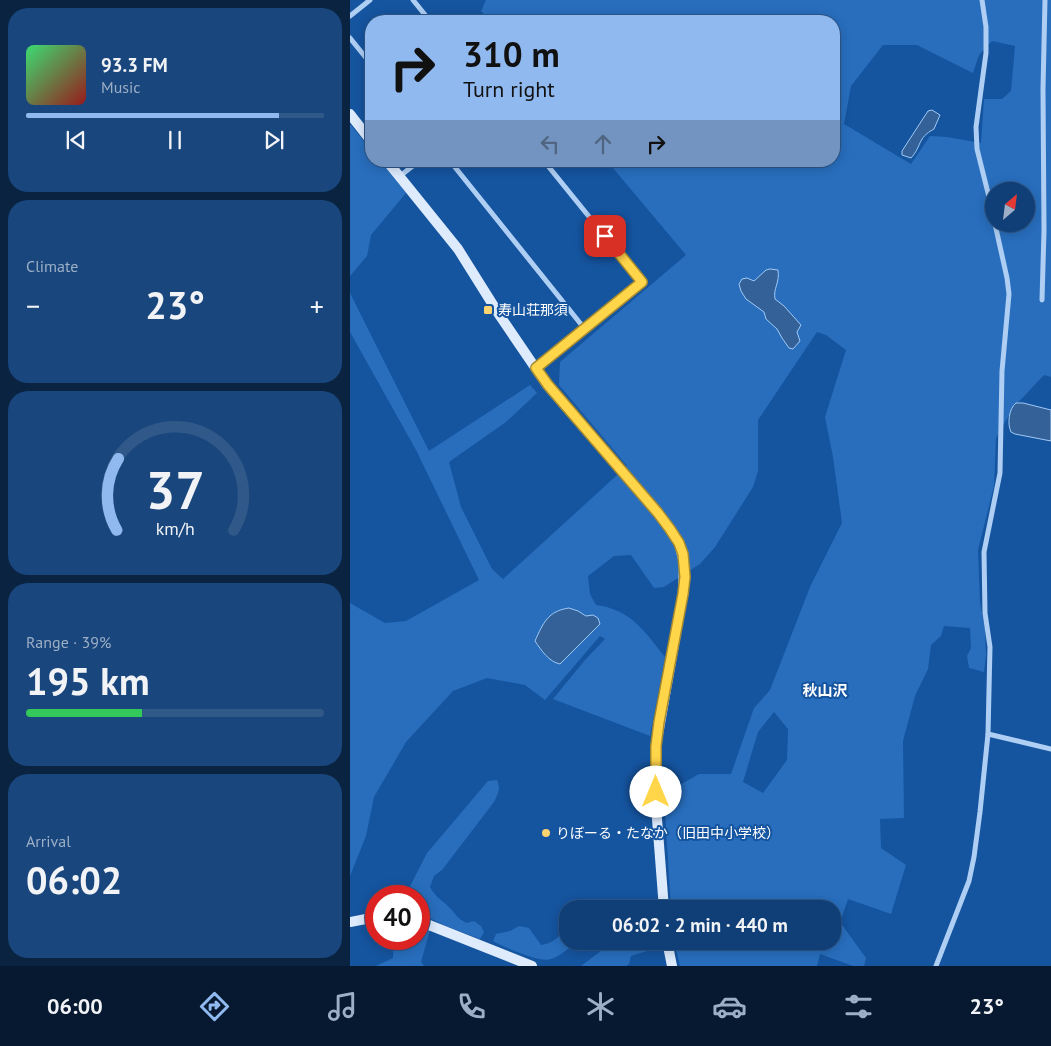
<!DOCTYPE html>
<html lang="en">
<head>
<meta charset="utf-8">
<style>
  body { margin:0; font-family:"PT Sans","Noto Sans JP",sans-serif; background:#19467c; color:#f1f3f6; height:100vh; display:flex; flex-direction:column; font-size:19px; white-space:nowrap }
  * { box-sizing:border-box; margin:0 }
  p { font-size:16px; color:#9cafc6 }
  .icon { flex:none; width:28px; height:28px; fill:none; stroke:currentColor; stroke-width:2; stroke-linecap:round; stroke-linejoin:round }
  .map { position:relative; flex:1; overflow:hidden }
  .details { display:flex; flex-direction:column; gap:8px; padding:8px; background:#092341; width:350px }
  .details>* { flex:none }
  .hud { position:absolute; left:15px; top:15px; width:475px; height:152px; border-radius:20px; box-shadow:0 2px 12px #0003,0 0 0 1px #305889; background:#90b9f0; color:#111; overflow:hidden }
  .needle { width:32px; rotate:28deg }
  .controls { position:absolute; left:635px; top:182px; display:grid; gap:10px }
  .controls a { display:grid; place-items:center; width:50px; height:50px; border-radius:50%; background:#103f77; box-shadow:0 2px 12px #0003,0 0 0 1px #305889; font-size:25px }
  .speed { position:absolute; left:15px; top:885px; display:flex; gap:10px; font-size:25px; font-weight:700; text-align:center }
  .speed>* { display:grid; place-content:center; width:65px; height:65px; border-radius:50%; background:#103f77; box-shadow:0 2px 12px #0003,0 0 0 1px #305889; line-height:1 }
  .speed .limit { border:8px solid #d22; background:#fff; color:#111 }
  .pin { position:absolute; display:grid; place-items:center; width:42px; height:42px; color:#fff; margin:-21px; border-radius:10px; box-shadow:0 2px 8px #0006 }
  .me { position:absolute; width:55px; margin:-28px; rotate:0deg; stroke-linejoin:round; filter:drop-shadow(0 0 4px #0008) }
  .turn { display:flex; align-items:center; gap:18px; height:105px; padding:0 15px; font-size:22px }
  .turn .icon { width:65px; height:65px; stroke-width:2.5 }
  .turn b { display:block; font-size:35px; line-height:42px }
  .lanes { display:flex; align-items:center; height:48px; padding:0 15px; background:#0003; justify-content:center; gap:25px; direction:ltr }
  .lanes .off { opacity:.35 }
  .big { font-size:38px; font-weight:700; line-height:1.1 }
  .details .tile { flex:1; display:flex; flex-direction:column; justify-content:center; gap:8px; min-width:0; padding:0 18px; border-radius:20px; background:#19467c }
  .details .dial { align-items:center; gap:0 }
  .dial svg { height:130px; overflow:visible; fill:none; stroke:#305889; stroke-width:7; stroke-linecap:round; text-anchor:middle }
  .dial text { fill:#f1f3f6; stroke:none }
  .song { display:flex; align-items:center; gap:15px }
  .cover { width:60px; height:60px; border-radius:8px; background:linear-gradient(135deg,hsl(140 70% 55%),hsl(0 70% 35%)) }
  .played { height:5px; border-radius:2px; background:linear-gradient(90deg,#90b9f0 85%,#305889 85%) }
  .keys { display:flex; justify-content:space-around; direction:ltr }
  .heat { display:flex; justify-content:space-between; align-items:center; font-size:28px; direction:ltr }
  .charge { height:8px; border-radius:4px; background:linear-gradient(90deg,#34c759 39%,#305889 0) }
  .trip { position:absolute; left:209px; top:900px; width:282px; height:50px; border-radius:20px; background:#103f77; box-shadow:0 2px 12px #0003,0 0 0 1px #305889; font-weight:700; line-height:50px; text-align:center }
  .dock { display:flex; height:80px; justify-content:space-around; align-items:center; background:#061930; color:#9cafc6 }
  .dock .icon { width:35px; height:35px }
  .dock .on { color:#90b9f0 }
  .dock b { font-size:22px; color:#f1f3f6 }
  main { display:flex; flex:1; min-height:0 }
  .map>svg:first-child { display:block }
  .green { fill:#286ebd; fill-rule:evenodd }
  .water { fill:#336198; stroke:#a0caf6 }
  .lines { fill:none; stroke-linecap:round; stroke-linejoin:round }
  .street { stroke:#aecef3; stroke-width:5 }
  .secondary { stroke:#ddebfd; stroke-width:10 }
  .route-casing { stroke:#a68a30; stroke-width:12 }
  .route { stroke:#ffd54a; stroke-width:9 }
  .poi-dot { fill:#ffd370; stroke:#15549f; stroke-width:2 }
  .labels { text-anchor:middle; stroke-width:4; stroke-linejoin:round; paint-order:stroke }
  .poi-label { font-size:14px; fill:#fff; stroke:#15549f; text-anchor:start }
  .neighbourhood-label { font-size:15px; font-weight:bold; fill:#fff; stroke:#15549f }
</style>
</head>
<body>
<main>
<section class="details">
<div class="tile">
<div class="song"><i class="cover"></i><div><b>93.3 FM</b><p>Music</p></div></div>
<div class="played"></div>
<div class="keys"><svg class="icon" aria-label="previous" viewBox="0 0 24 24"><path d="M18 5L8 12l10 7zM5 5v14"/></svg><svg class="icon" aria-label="pause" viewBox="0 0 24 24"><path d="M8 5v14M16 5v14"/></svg><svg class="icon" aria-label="next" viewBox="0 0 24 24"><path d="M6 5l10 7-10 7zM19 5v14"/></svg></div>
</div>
<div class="tile"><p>Climate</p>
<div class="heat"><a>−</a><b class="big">23°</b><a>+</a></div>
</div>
<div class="tile dial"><svg viewBox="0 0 100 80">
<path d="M14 69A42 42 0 1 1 86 69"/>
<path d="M14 69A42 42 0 0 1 15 25" stroke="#90b9f0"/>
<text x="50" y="56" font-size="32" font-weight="700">37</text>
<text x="50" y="72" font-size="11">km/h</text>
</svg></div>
<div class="tile"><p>Range · 39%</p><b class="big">195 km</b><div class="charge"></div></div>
<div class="tile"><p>Arrival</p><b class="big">06:02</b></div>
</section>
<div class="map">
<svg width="701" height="966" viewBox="0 0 701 966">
  <rect width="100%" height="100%" fill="#15549f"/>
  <g class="green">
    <path d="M136,0H701V377L694,375L664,407L646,438L644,486L628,550L630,602L635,629L636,655L634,672L619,668L617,656L621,648L620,628L594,626L591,636L581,645L578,669L565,696L553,741L554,818L530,819L531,848L556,865L541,914L498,899L490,922L516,958L514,966H503L470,954L467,966H330L324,941H482V909H321L314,794L349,774H381L404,708L420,690L460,587L492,523L483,457L475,417L496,350L476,335L467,332L408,420V471L403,487L365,547L350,564L314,587L304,588L281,555L264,556L238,576L240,594L246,605C282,610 294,631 315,657L300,736L203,699L235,660L255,639L250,636L195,700L175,685L137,678L103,691L56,742L24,797L16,836L0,876V603L35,623L56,621L129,580L66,450L0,332V293L79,451L180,385L187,393L156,422L99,462L111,507L142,569L153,579L277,466L209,385L210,362L336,255L257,161H484V21H140L131,11ZM642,41L665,46L661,91L652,99H634L631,143L597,137L580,136L561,164L494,124L501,86L533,45H567L623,73L629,55ZM644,191H676V224H644ZM228,611L250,624L210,664ZM424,712L438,729L437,760L413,793L393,782L408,732Z"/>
    <path d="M0,124L21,150V161H31L56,193L21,235L17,256L0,276Z"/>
    <path d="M147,780C151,788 148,794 144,802L92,870L84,876L80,887C85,897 92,900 99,907C107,915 106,918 117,923L124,921L131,926L134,932L130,939L96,926L69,913V896H55L77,853L138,781Z"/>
    <path d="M217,917L218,941H227C220,948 210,956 201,959C189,963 154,947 143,941L146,934L160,931L169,926L179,928L191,945C208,942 213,934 217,917Z"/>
    <path d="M69,926L80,930L71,962L74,966H26L43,958L44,939H69Z"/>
    <path d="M264,941H309L310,947L281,956L279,964L276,966H231Z"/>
  </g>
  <g class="water">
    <path d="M582,110L590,115L584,129C567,138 572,146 561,158L552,155V151L578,111Z"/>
    <path d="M420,269L428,270C430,283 423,288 425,299L434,306L451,325L447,332L450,341L443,349L439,348L432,338L427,329L416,319L414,312L396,299L391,291L389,284L392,279L397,278L404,281L416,270Z"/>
    <path d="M666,403H673L701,410V441L665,434L661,432C657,424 659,408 666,403Z"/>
    <path d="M219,608L228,611L236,616L243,615L248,618L250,624L210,664C199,662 191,650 185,641C193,623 198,611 219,608Z"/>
  </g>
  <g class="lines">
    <g class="street">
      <path d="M63,0L80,21"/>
      <path d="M632,0L636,27V53L626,127L627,149L644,217"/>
      <path d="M0,16L20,0"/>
      <path d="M0,38L21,64"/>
      <path d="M100,161L234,328"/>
      <path d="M50,176L69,161"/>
      <path d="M692,300L694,231L693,89L695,0"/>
      <path d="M186,368L292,282L194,161"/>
      <path d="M638,734L701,749"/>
      <path d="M586,966L619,881L624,857L630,812L638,734L640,647L635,613L634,552L650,473L652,371L659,294L657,278L645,224"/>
    </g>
    <g class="secondary">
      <path d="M0,114L21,141"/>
      <path d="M37,161L108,249L150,316L197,385L308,513L329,543L334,563L333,594L306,746V806L314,909"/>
      <path d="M69,921L182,966"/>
      <path d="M0,922L26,917"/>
      <path d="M317,941L322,966"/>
    </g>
  </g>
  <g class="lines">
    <defs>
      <path id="route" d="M255,236L292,282L186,368L198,385L308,513L320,529L329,543L333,554L335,577L333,594L309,722L306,746V792"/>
    </defs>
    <use href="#route" class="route-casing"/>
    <use href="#route" class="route"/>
  </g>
  <g class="poi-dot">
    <rect x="133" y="305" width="10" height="10" rx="2.5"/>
    <circle cx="196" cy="833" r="5"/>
  </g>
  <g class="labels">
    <g class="poi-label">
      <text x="148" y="315">寿山荘那須</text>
      <text x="206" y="838">りぼーる・たなか（旧田中小学校）</text>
    </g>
    <g class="neighbourhood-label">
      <text x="475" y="696">秋山沢</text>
    </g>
  </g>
</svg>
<div class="controls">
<a><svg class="needle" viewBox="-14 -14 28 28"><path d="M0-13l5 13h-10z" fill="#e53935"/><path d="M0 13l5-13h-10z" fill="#9cafc6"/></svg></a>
</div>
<div class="speed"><div class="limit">40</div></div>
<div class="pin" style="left:255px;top:236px;background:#d93025"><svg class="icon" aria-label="arrive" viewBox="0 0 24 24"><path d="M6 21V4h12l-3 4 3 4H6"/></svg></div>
<svg class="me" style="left:306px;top:792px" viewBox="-20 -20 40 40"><circle r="19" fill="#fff"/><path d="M0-13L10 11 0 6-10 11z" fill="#ffd54a"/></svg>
<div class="trip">06:02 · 2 min · 440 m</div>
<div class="hud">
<div class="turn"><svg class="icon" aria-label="right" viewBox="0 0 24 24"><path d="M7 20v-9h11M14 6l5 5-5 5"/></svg><div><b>310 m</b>Turn right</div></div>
<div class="lanes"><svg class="icon off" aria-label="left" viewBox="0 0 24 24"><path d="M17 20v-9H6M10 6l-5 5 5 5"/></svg><svg class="icon off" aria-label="ahead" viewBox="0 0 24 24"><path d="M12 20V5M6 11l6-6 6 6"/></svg><svg class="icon" aria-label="right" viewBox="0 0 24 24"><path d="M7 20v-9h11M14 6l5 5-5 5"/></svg></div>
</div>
</div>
</main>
<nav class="dock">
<b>06:00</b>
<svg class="icon on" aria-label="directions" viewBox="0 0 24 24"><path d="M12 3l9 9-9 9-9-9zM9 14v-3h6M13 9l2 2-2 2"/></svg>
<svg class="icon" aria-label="music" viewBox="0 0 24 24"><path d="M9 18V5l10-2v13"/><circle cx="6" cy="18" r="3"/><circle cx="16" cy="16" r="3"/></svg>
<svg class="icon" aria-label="phone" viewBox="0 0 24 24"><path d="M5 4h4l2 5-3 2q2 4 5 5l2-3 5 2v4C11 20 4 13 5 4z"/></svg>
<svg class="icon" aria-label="climate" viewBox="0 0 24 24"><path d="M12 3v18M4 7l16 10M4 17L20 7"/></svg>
<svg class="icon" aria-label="car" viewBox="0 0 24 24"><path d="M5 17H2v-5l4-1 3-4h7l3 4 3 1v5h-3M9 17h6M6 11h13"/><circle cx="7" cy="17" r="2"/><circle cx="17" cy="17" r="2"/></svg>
<svg class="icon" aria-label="filters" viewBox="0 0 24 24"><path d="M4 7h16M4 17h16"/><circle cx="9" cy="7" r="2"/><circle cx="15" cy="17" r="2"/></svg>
<b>23°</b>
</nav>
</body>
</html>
